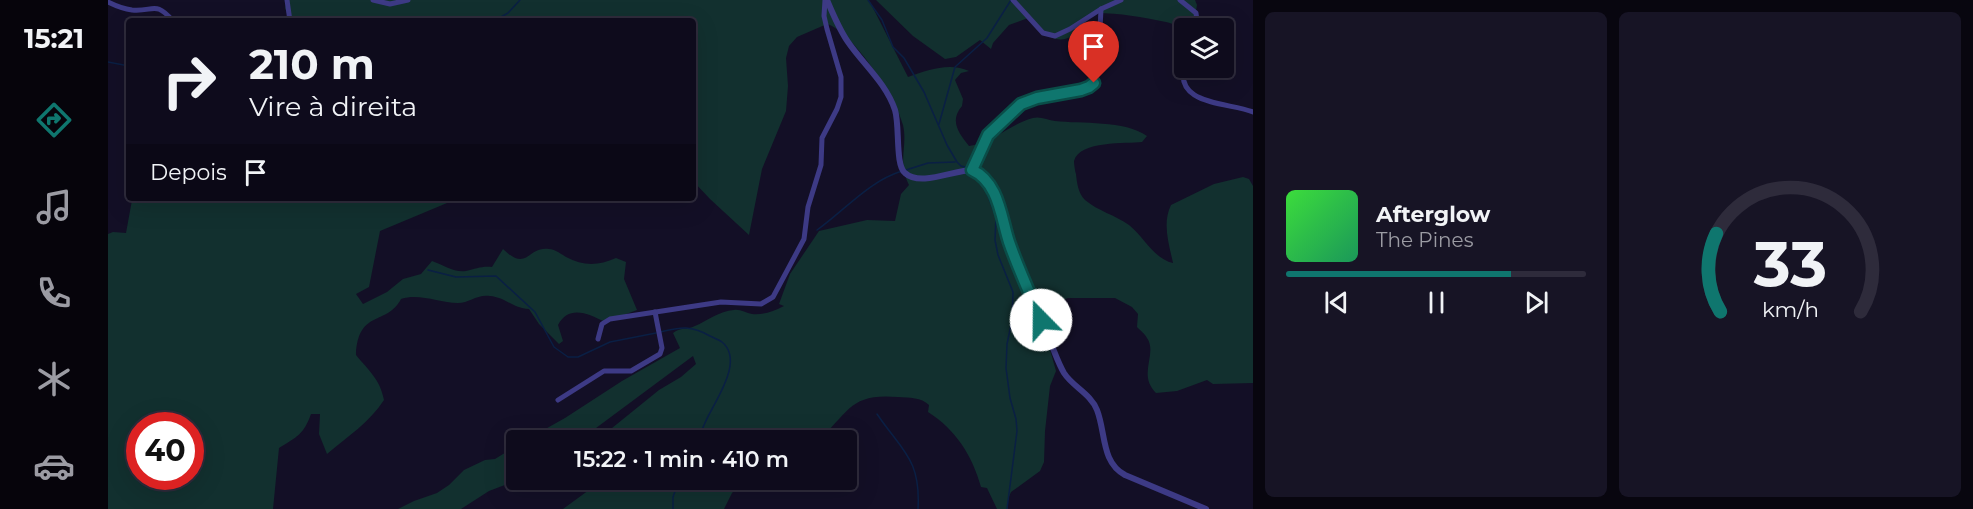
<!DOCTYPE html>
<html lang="pt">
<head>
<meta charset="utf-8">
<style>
  body { margin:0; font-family:Montserrat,sans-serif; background:#171425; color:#f1f3f6; height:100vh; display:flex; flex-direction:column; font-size:22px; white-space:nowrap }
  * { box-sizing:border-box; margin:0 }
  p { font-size:20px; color:#9b9ba3 }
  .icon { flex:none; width:33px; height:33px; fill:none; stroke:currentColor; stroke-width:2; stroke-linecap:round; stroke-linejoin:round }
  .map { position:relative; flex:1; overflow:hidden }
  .panel { display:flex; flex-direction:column; gap:12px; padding:12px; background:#08060f; width:720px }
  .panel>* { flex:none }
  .hud { position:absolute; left:18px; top:18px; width:570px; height:183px; border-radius:6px; box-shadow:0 6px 24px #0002,0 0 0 2px #2e2b3b; background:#0e0b1c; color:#f1f3f6; overflow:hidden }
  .controls { position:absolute; left:1066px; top:18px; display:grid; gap:12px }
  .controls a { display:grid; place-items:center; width:60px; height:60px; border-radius:6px; background:#0e0b1c; box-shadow:0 6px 24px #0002,0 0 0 2px #2e2b3b; font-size:30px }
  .speed { position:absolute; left:18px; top:412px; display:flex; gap:12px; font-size:30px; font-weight:700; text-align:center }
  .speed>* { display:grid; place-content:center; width:78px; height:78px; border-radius:50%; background:#0e0b1c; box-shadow:0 6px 24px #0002,0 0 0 2px #2e2b3b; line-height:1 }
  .speed .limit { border:9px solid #d22; background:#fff; color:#111 }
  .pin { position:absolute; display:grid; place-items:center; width:51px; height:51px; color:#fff; margin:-62px -26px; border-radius:50% 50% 50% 0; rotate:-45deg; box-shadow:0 0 6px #0007 }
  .pin .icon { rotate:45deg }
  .me { position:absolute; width:66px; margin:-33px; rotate:338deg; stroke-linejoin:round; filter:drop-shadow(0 0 4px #0008) }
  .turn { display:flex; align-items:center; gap:21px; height:126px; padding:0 24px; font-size:27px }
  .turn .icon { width:78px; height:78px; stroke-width:2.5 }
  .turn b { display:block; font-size:42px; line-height:51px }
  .then { display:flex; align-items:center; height:57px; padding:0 24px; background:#0003; gap:12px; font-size:22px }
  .panel .card { flex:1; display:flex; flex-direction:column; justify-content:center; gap:9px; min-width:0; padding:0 21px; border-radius:9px; background:#171425 }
  .panel .dial { align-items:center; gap:0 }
  .dial svg { height:156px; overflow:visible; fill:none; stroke:#2e2b3b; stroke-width:7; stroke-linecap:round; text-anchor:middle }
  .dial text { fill:#f1f3f6; stroke:none }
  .song { display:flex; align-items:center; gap:18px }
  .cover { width:72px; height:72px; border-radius:9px; background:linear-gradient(135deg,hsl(120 70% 55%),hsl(150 70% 35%)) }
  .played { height:6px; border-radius:3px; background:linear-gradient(90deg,#0f766e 75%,#2e2b3b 75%) }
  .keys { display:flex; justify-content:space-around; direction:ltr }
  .panel .tiles { flex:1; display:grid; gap:12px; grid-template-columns:repeat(2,1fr) }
  .trip { position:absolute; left:398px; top:430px; width:351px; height:60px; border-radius:6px; background:#0e0b1c; box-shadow:0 6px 24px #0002,0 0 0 2px #2e2b3b; font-weight:600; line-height:60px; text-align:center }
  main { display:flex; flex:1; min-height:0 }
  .tab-bar { display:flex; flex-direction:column; width:108px; justify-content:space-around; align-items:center; background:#06040b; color:#9b9ba3 }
  .tab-bar .icon { width:42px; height:42px }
  .tab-bar .on { color:#0f766e }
  .tab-bar b { font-size:27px; color:#f1f3f6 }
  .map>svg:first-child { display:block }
  .green { fill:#12302f; fill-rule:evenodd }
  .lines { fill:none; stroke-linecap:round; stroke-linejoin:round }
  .stream { stroke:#0a1f44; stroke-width:1.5 }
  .minor { stroke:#3d3a85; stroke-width:5 }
  .tertiary { stroke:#3d3a85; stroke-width:6 }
  .route-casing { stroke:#0a4d48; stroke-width:15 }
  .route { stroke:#0f766e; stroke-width:10 }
</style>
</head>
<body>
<main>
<nav class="tab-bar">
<b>15:21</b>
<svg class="icon on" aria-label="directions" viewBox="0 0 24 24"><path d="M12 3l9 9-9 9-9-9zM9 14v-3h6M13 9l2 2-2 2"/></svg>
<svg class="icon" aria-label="music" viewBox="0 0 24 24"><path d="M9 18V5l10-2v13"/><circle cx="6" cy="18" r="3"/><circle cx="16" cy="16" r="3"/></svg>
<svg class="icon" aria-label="phone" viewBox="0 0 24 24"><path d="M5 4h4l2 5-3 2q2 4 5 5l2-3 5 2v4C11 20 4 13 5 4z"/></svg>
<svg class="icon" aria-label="climate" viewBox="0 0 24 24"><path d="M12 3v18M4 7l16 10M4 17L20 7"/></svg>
<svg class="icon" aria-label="car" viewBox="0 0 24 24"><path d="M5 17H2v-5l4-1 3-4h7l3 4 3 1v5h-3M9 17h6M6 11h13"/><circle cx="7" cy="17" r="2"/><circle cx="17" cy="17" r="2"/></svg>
</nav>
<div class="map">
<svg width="1145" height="509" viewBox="0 0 1145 509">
  <rect width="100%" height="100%" fill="#130f26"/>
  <g class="green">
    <path d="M179,0H761L800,77C819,70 842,62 861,71L853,73L847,80L855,99L854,106C841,121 851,133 861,146C885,143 902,124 925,118C932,116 940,120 947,121C973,124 1017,120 1039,136L1034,142C1018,144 972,140 966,161C966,164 967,171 968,174C969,183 970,193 977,200C990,211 1007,215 1021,225C1036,237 1046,259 1065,263C1061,244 1054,223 1063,205L1106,184L1135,177L1141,179L1145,186V383L1105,384L1099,380L1069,391L1048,393C1029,374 1050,354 1039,338C1037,334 1032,330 1029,327L1030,314L1024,307L1007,298H960L933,309V318L948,371L942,386L937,431L936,462L932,471L903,492L900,499V509H889L879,488L873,487C864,455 848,430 820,412L821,405C813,397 802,398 790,397C742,393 742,411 710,441H488L551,390L573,377L588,364L585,356L484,431L467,441H416L457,418L514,381L572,348L565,333C572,327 579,330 587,326C599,321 611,311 626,310C632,309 638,313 644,314C655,315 665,312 676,306L671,304L682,274L711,231L759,220L787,221L793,194L801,185C789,161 800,147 795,125C789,99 744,31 719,24L689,37L681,46L678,58L680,86L678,111L654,169L641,235L602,199L585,181V21H182L177,8Z"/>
    <path d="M768,0H1087L1089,5L1085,28C1075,29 1067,24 1058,22C1034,17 1012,13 988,13C981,17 979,21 975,27C953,51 937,36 920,18L901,25L885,43L883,49L872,40L848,57L837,59L805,36Z"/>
    <path d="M28,198H154L186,200V198H351L272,231L261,287L248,294L255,304L279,292L295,279L313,274L324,261C335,265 347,273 358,271C368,269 373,266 384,267L395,249C420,273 419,246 441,249C447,249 453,254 458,257C475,266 490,266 508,258L518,262L516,279L529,310L497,322C481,314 461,304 450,325L455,341L451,344L431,324L421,309C406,309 397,297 382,296C369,294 361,303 350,303C331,303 312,293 293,299C279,326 250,309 248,355C261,371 272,379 276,400C261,423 240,436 219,454L211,434L212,414H203C196,434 189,437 171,448L165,509H0V234L5,232L18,233L24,200ZM32,426H82V477H32Z"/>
    <path d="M408,446V480H410L381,491L353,509H290L306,501L329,493L341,485L356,470L377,460L387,459Z"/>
    <path d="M486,480H636L624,493L616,509H455L481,490Z"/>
  </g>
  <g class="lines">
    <g class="stream">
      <path d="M760,0L774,20L785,47L796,58L816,92L839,145L849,162L853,166L861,168"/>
      <path d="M386,21L400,13L412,0"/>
      <path d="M0,62L21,66"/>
      <path d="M831,124L847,67L879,38L903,0"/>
      <path d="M798,170L820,163L847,162"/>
      <path d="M874,180L888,217L887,240L890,255L905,292L904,320L899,344L898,368L902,398L908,419L909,431L899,509"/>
      <path d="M709,230C737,210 761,181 794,171"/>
      <path d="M320,270L348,277L388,276L427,312L446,347L460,357H470L502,342L548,333"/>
      <path d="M552,332C573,327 583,325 602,336C606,338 611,340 614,342C635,359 611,395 603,411C597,421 594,431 589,441"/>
      <path d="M769,414C794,451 813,459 810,509"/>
      <path d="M565,509V497L571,480"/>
    </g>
    <g class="minor">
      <path d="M179,0L182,21"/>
      <path d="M265,0L282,4L300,0"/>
      <path d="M905,0L935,33L947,36L962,29L993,9L1013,0"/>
      <path d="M1072,0L1088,13L1090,28"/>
      <path d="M0,2C8,6 16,9 24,10C46,12 47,0 65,21"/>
      <path d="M1077,64C1064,106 1121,102 1145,112"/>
      <path d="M864,170C879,133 897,103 939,96C953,94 971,93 984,86L986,79L983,58L992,29L993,9"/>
      <path d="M490,339L494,324L502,319L613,302L653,304L665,297L696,239L700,207L713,165L714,138L729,109L733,97V77L719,29L716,16L717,0"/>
      <path d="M450,400L496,371H523L552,354L554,348L547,312"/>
    </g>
    <path class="tertiary" d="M719,0C725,14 731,29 740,42C755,64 778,83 787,110C792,126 787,165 797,173C812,187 846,170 864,170C893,183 892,220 902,246C915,277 927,308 941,339C946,350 950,363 956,373C965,387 983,394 989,410C998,433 993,462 1017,475L1098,509"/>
  </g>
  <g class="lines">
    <defs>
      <path id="route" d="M933,320C922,294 910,268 901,242C893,218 891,182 864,170L880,135L913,104L929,98L973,90L981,87L986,83"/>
    </defs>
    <use href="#route" class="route-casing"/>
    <use href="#route" class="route"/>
  </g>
</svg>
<div class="controls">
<a><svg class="icon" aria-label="layers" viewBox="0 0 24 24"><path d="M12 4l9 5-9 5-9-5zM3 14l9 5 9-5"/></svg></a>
</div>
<div class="speed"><div class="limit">40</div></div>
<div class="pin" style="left:986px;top:83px;background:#d93025"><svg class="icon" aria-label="arrive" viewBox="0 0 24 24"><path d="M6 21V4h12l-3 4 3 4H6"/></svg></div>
<svg class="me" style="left:933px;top:320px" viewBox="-20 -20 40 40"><circle r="19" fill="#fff"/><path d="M0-13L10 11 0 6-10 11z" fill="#0f766e"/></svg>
<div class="trip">15:22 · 1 min · 410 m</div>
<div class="hud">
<div class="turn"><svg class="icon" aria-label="right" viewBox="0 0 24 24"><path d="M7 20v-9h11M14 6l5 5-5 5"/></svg><div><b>210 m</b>Vire à direita</div></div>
<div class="then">Depois<svg class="icon" aria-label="arrive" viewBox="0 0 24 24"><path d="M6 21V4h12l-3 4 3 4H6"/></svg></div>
</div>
</div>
<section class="panel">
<div class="tiles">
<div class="card">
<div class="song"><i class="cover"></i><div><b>Afterglow</b><p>The Pines</p></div></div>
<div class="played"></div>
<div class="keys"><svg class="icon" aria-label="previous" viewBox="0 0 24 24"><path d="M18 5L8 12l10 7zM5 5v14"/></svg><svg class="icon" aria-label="pause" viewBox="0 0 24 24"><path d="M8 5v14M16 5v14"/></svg><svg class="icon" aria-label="next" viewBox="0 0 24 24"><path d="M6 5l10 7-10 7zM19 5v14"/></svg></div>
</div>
<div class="card dial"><svg viewBox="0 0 100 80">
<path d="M14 69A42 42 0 1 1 86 69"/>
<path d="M14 69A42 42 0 0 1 12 29" stroke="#0f766e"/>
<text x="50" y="56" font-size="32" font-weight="700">33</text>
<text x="50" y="72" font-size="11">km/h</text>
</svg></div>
</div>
</section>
</main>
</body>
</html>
